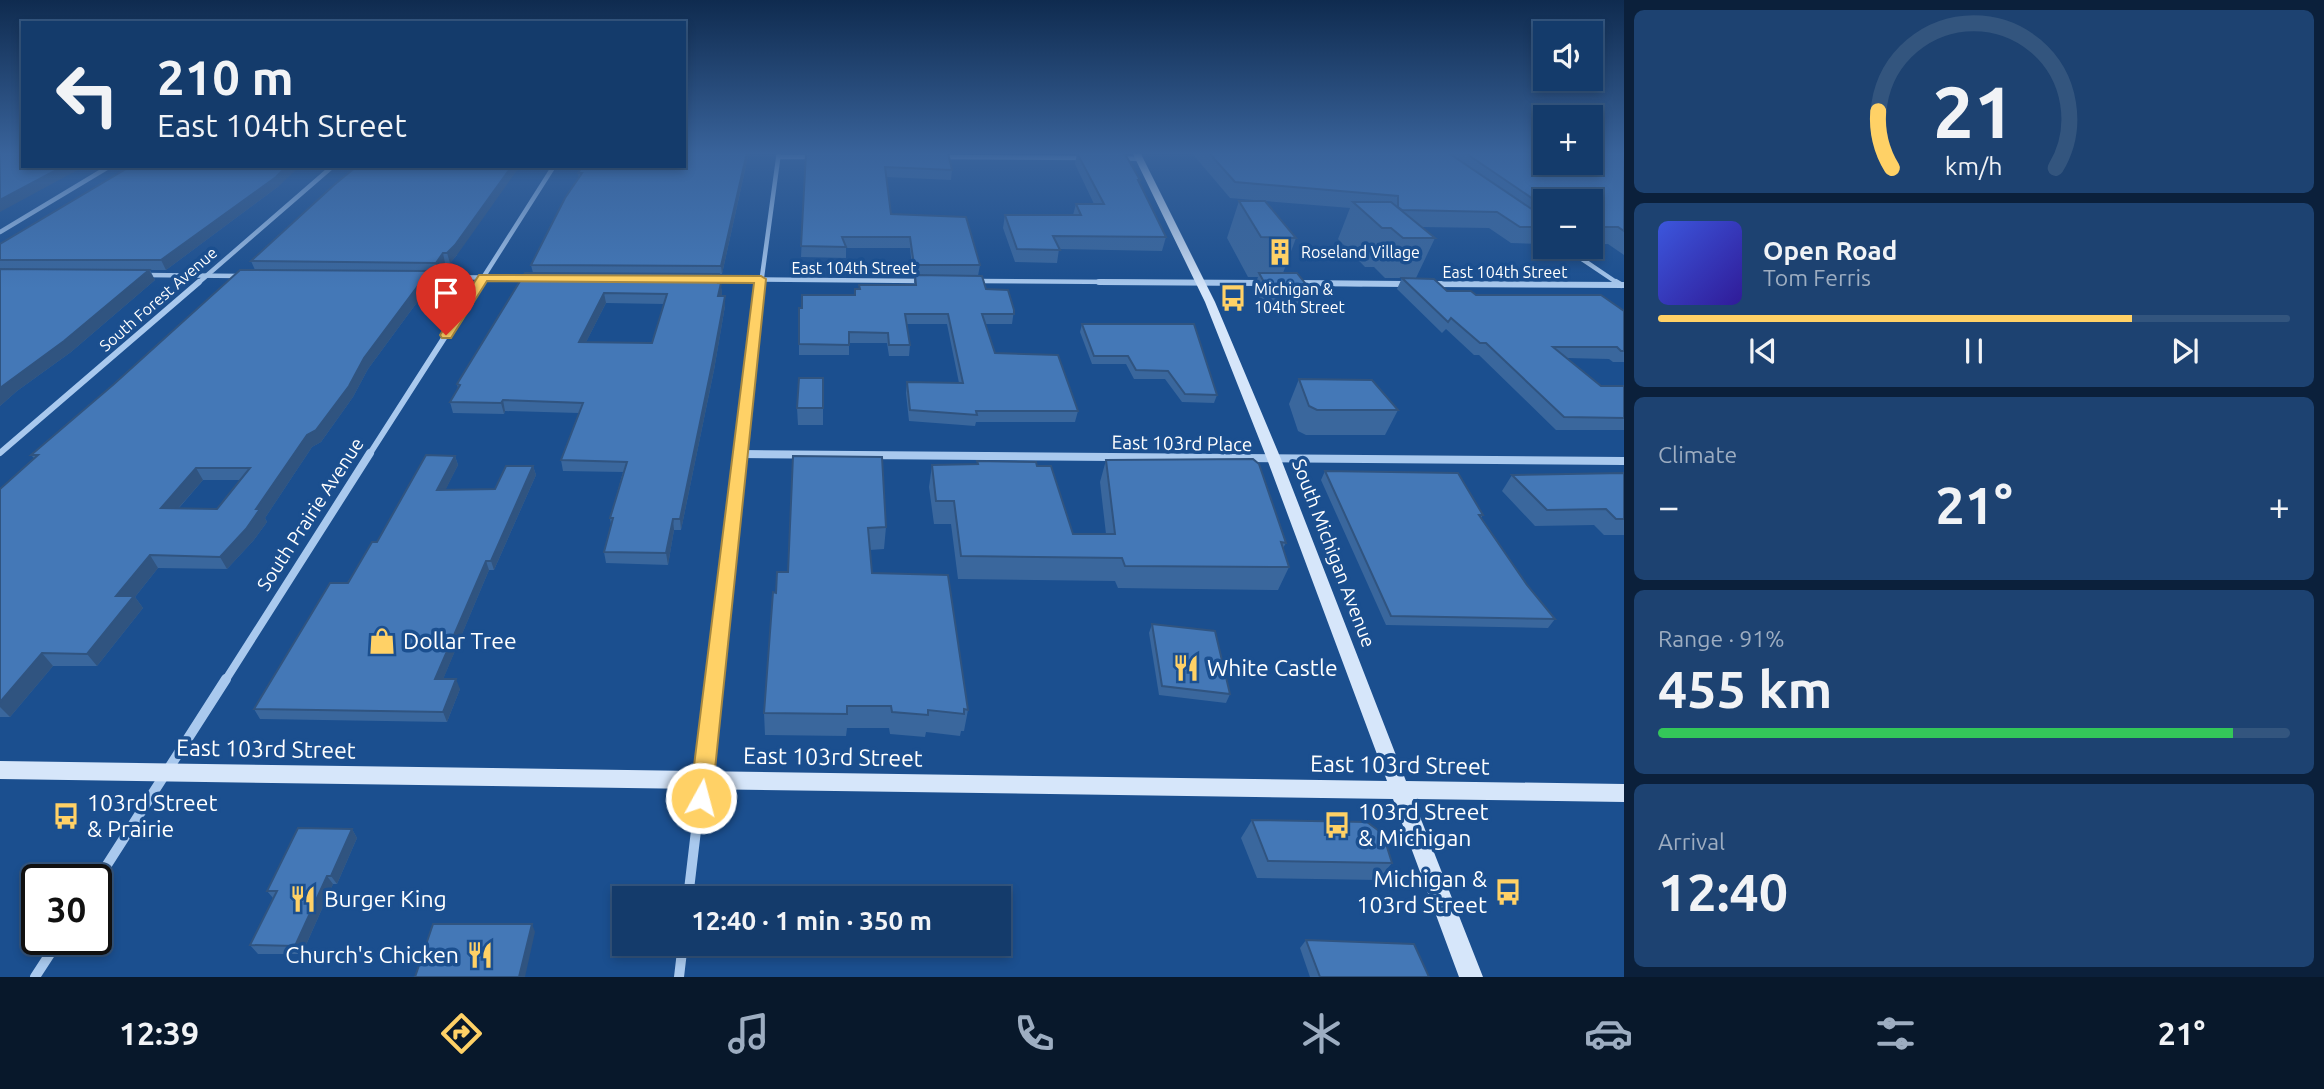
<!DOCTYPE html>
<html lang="en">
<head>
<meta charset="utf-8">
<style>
  body { margin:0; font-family:Ubuntu,sans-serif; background:#1d4271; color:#f1f3f6; height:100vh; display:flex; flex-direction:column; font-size:26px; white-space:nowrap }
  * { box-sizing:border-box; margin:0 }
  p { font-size:23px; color:#9dadc1 }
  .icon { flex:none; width:38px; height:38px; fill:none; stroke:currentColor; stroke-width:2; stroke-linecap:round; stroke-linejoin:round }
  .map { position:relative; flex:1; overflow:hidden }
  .sheet { display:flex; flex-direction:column; gap:10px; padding:10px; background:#0b203b; width:700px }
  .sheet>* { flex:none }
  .guide { position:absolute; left:21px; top:21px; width:665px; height:147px; border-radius:0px; box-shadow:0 4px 10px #0003,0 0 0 2px #33557e; background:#143b6b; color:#f1f3f6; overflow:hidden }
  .tools { position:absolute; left:1533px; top:21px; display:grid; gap:14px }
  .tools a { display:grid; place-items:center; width:70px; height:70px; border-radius:0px; background:#143b6b; box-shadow:0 4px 10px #0003,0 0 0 2px #33557e; font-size:35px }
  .speed { position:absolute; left:21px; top:864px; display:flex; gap:14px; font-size:35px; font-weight:700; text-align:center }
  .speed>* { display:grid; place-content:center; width:91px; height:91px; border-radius:50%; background:#143b6b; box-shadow:0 4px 10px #0003,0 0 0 2px #33557e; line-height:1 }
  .speed .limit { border:4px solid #111; border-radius:10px; background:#fff; color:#111 }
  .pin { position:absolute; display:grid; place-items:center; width:60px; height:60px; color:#fff; margin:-72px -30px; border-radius:50% 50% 50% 0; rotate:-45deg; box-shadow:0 0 7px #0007 }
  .pin .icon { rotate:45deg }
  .me { position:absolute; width:77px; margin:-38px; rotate:7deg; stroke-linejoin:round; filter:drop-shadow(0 0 5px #0008) }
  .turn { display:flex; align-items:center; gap:24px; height:147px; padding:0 21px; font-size:32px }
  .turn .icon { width:91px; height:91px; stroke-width:2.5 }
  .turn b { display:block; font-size:49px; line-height:60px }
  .big { font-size:52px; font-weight:700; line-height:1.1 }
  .sheet .widget { flex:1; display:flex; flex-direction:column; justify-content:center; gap:10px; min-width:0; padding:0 24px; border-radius:10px; background:#1d4271 }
  .sheet .dial { align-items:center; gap:0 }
  .dial svg { height:182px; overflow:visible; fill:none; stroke:#33557e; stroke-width:7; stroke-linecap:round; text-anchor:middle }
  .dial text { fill:#f1f3f6; stroke:none }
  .song { display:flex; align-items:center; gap:21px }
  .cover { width:84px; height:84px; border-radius:10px; background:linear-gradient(135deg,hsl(230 70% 55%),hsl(250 70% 35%)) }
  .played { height:7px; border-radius:4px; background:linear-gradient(90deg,#ffd166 75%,#33557e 75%) }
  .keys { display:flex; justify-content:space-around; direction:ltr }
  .heat { display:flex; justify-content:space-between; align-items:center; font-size:38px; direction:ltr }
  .charge { height:10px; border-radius:5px; background:linear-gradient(90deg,#34c759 91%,#33557e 0) }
  .trip { position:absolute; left:612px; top:886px; width:399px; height:70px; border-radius:0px; background:#143b6b; box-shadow:0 4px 10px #0003,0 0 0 2px #33557e; font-weight:700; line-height:70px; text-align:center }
  .dock { display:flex; height:112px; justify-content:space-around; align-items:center; background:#08182b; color:#9dadc1 }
  .dock .icon { width:49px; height:49px }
  .dock .current { color:#ffd166 }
  .dock b { font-size:32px; color:#f1f3f6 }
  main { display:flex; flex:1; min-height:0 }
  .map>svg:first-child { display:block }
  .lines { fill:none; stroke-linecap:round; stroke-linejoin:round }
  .minor-far3 { stroke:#a9c9ee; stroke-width:4.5 }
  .minor-far2 { stroke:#a9c9ee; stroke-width:6 }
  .minor-far1 { stroke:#a9c9ee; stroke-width:8 }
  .minor { stroke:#a9c9ee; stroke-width:10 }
  .secondary { fill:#d6e6fa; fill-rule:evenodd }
  .wall { fill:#3a679d; fill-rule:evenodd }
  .shaded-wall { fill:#305480 }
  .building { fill:#4478b7; stroke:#305480; stroke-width:2; fill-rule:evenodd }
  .route { fill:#ffd166; stroke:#a68842; stroke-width:2 }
  .labels { text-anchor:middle; stroke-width:7; stroke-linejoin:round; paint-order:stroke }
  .far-poi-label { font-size:16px; fill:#fff; stroke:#1b4f8f; text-anchor:start }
  .far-street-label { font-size:16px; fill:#fff; stroke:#1b4f8f }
  .street-label { font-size:19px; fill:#fff; stroke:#1b4f8f }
  .near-poi-label { font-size:23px; fill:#fff; stroke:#1b4f8f; text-anchor:start }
  .near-street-label { font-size:23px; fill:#fff; stroke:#1b4f8f }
</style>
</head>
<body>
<main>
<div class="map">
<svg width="1624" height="977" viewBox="0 0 1624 977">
  <rect width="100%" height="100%" fill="#1b4f8f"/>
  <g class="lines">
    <g class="minor-far3">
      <path d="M778,157H812"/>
      <path d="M940,157L1085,158"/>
      <path d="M1118,158L1139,159"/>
      <path d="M0,232L110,166"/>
      <path d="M1564,247L1619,284"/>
      <path d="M144,275L241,276"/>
      <path d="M421,277L531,278"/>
      <path d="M711,279L923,281"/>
      <path d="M977,281L1263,283"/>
      <path d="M1296,283L1362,284"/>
      <path d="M197,284L333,166"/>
      <path d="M479,284L554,166"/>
      <path d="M761,284L779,152"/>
    </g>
    <g class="minor-far2">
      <path d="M1099,282L1263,283"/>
      <path d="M1616,282L1621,285"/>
      <path d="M1296,283L1406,284"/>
      <path d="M1432,284L1624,285"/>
      <path d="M0,453L199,282"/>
      <path d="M740,454L880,455"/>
      <path d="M369,455L480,282"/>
      <path d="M740,455L761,282"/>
    </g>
    <g class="minor-far1">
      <path d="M740,454L1624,461"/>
      <path d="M225,681L370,453"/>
      <path d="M714,681L741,453"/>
    </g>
    <g class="minor">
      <path d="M96,882L226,679"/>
      <path d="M688,898L714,679"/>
      <path d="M35,977L59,940"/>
      <path d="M679,977L683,943"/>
    </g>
    <path class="secondary" d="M1132,152H1140L1215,302L1281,459L1406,781L1624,784V802L1413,799L1483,977H1459L1393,799L0,779V761L1387,781L1267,459L1205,302Z"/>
  </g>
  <g class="wall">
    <path d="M749,152L722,274L533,273L531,265L579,178L578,173Z"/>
    <path d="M820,152H944V153Z"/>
    <path d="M1191,152H1624V255L1608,244H1591V201H1545V244L1511,243L1489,228L1421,227L1435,238L1416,278H1385L1374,267H1365L1338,239L1350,208L1265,201L1296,238L1283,273L1312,292L1306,307H1264L1254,288L1258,277H1248L1227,238L1239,201H1265L1230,198Z"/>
    <path d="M806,153L952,170L951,180L886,177L891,214L980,265L978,276L986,289L1014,310L1012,324H985L995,353L1078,411L1075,422H976L975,426L909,421L906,393L907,382L959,383L947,324H907L910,345L909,356H889L887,343H849V355H799V308L855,295V289H859V285H914V276H913L910,248H846V258L801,257Z"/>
    <path d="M1077,153L1140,180V184L1166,237L1162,251L1059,249L1057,263L1015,262L1003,228L1005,215H1073L1076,204H1094L1075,164Z"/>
    <path d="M334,185L457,255L450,263H445L438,272H429L432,282L368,369L353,397L321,442L312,447L265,518L267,522L253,541L227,569L158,568L135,597L143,608L97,666H53L10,717H0V489L34,458L31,455L255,270L251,261ZM203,480H241L217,509L179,508Z"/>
    <path d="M279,186L166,270H150L155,280L71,352L17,391L0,406V244Z"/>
    <path d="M525,273L720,283L722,293L721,296H725V306L714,370L681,530H674L668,565L606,563L604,552L611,524L610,518L623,472L563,471L561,460L579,413L505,411L504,414L453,413L450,402L458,388L457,384ZM606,303L664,304L652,343L586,342Z"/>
    <path d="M1402,278L1447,291L1476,295L1624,311V362H1613L1609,359L1567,358L1601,386H1624V430H1556L1479,355H1474L1446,329L1442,333L1397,289Z"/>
    <path d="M1082,324L1217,395L1214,403L1182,402L1165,379H1134L1126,364H1092L1080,332Z"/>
    <path d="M823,378V425H798L797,408Z"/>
    <path d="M1299,379L1398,410L1385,435H1306L1298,431L1289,404Z"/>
    <path d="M455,456L458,465L445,490L495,489L533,466L536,475L494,570H489L443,679L460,689L447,722L260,719L254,709L377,542Z"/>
    <path d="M793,456L886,527L884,549L870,550L872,573L968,710L964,731H961L960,736L926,732L925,737L890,734L889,728H847L846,736L765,735L764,713L776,593L788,572Z"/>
    <path d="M1106,460L1286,543L1283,548L1289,567L1278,590L1118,588L1115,581L958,579L951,524H934L929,487L932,465L977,464V461L1037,466L1073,534H1106L1100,482Z"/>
    <path d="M1325,471L1483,515L1481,518L1527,585L1555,619L1548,628L1386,625L1321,480Z"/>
    <path d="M1624,473V535H1604L1594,525L1535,526L1502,491L1512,475Z"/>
    <path d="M1152,624L1230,694L1226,703L1159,695L1149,633Z"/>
    <path d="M1252,820L1392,863L1378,880L1257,878L1241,838Z"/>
    <path d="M352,829L357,838L337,884H333L302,954H258L250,945L273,898L267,891Z"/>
    <path d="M1306,940L1429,977H1310L1300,948Z"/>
  </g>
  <g class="shaded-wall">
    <path d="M747,152H749L722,274L721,266Z"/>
    <path d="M64,166H85L0,212V200Z"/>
    <path d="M287,166H300L279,186L166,270L161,260Z"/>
    <path d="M512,166H520L457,255L450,263L447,253Z"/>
    <path d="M443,253L445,263L438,272L436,263Z"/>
    <path d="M149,270L155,280L71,352L17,391L0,406V388Z"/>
    <path d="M429,271L432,282L368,369L353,397L321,442L312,447L265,518L267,522L253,541L227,569L220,557L256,509L307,435Z"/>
    <path d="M721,283L722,293L719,306L718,296Z"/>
    <path d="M604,293L606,303L581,352L579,342Z"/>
    <path d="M725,296V306L714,370L681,530L680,519Z"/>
    <path d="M503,400L505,411L504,414L501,403Z"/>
    <path d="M455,456L458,465L441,499L437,490Z"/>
    <path d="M533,466L536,475L494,570L491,561Z"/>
    <path d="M196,468L203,480L168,520L161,508Z"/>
    <path d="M673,519L674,530L668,565L666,553Z"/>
    <path d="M150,555L158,568L135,597L143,608L97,666L87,654L116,596Z"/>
    <path d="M486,561L489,570L439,689L435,679Z"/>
    <path d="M42,653L53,666L10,717L0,707V702Z"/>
    <path d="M456,679L460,689L447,722L443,712Z"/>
    <path d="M352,829L357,838L337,884L331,876Z"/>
    <path d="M327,876L333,884L302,954L295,946Z"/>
    <path d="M532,924L535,932L525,977H519Z"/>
  </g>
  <g class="building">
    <path d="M0,152H23V166H64L0,200Z"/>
    <path d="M684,152H747L721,266L531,265L565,198L582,173H578L583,166H684Z"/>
    <path d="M1121,152L1125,154L1140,180H1138L1166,237L1053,236L1060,250L1017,249L1005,215H1081L1076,204H1104L1077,153Z"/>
    <path d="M1208,152H1447L1545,218V227H1520L1497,212L1402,210L1398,207V196L1235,182Z"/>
    <path d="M1464,152H1545V163H1591V152H1624V231L1618,227H1591V201H1545V207Z"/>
    <path d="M806,153H948L952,170L885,167L891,214L966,217L980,265H914L910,237H842L846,247L801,246Z"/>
    <path d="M131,166H287L276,177L161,260H0V244Z"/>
    <path d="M357,166H512L455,245L447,253H443L436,263L251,261L334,185Z"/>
    <path d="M1239,201H1265L1296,238L1261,237Z"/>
    <path d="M1353,202H1391L1435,238H1403L1391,228H1382Z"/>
    <path d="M0,269L149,270L64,341L0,388Z"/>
    <path d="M240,270L429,271L364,358L349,386L316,430L307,435L256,509H260L246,529L220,557L150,555L116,596H134L87,654L42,653L0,702V489L38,455H31L114,384ZM196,468H250L217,509L161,508Z"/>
    <path d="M525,273L719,274L718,283H721L718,296H725L713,360L680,519H673L666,553L604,552L613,518H610L627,462L561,460L583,403L503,400L501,403L450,402L460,385L457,384ZM604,293L667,294L652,343L579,342Z"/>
    <path d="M1259,273H1297L1312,292L1269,291Z"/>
    <path d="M915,275L982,276L986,289L1008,290L1014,310V314H982L995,353L1058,355L1078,411H976L977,415L910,410L907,382L963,383L948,314H905L910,345H889L888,333L849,332V345L799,344V308H802V295H855V289H860L859,285H916Z"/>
    <path d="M1402,278L1434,279L1447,291H1471L1476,295H1601L1624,311V351H1621L1617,347H1553L1601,386H1624V418L1564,417L1486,343H1480L1451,318L1448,322Z"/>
    <path d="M1082,324H1194L1217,395L1185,394L1168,371L1136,370L1128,356H1094Z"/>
    <path d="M799,378H823V408H797Z"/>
    <path d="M1299,379L1372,380L1398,410H1317L1309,406Z"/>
    <path d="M426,455L455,456L437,490L495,489L506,466H533L491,561H486L435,679H456L443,712L254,709L330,583H348L372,542H377Z"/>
    <path d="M793,456L882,457L886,527L868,528L872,573L948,575L968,710L964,709V714L928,710V715L892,712L891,706H847V714L764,713L773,592L776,593L777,572H788Z"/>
    <path d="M1253,459L1259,464L1286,543L1281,542L1289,567L1125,566L1122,558L961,556L954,501H936L932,465L978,464L977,461L1036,462L1037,466H1051L1073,534H1115L1106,460Z"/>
    <path d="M1325,471L1458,473L1483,515H1479L1527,585L1555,619L1391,616Z"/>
    <path d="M1624,473V519H1616L1606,509L1547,510L1512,475Z"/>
    <path d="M1152,624L1215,631L1230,694L1162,686Z"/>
    <path d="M1252,820L1367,822L1383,834L1392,863L1268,861Z"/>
    <path d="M298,828L352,829L331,876H327L295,946L250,945L277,891H267Z"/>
    <path d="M433,924H532L519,977H415Z"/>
    <path d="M1306,940L1414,944L1429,977H1320Z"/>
  </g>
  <linearGradient id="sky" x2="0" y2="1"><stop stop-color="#0f2b4f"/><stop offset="0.53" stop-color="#39639b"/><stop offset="1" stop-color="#39639b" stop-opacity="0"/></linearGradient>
  <rect width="1624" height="289" fill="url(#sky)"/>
  <path class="route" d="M479,275L761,276L766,279L712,798L709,805L701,808L693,805L690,798L754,283L487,281L451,338H442L440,335Z"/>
  <defs>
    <symbol id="building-bare" viewBox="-9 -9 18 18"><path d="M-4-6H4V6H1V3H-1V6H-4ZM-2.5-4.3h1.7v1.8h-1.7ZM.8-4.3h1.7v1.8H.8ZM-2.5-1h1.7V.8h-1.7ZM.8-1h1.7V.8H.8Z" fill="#ffd166" stroke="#1b4f8f" stroke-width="2.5" paint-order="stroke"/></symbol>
    <symbol id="bus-bare" viewBox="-9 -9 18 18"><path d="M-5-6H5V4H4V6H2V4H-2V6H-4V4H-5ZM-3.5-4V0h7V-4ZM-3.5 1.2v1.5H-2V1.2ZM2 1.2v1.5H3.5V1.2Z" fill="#ffd166" stroke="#1b4f8f" stroke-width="2.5" paint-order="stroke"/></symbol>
    <symbol id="shop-bare" viewBox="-9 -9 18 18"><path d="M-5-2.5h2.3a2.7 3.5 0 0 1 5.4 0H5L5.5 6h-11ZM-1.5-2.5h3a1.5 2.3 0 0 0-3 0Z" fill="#ffd166" stroke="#1b4f8f" stroke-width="2.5" paint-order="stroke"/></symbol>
    <symbol id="restaurant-bare" viewBox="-9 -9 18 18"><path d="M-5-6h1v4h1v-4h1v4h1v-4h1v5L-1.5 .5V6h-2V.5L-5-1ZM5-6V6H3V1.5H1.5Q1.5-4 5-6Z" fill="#ffd166" stroke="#1b4f8f" stroke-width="2.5" paint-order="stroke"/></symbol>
  </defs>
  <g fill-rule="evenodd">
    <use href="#building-bare" x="1261" y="233" width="38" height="38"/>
    <use href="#bus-bare" x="1214" y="279" width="38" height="38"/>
    <use href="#shop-bare" x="363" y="622" width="38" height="38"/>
    <use href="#restaurant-bare" x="1167" y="649" width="38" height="38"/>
    <use href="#bus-bare" x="47" y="797" width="38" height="38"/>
    <use href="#bus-bare" x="1318" y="806" width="38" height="38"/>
    <use href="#bus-bare" x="1489" y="873" width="38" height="38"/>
    <use href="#restaurant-bare" x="284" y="880" width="38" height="38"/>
    <use href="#restaurant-bare" x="461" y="936" width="38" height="38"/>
  </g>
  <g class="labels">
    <g class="far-poi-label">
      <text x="1301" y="258">Roseland Village</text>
      <text x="1254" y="295">Michigan &amp;<tspan x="1254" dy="18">104th Street</tspan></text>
    </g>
    <g class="far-street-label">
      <text x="854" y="274">East 104th Street</text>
      <text x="1505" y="278">East 104th Street</text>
      <text transform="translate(158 299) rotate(-41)" y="6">South Forest Avenue</text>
    </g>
    <g class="street-label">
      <text transform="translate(1182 443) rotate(1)" y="7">East 103rd Place</text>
      <text transform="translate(310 514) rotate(-57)" y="7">South Prairie Avenue</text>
      <text transform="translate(1334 553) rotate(69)" y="7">South Michigan Avenue</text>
    </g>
    <g class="near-poi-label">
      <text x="403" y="649">Dollar Tree</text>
      <text x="1207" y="676">White Castle</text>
      <text x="87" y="811">103rd Street<tspan x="87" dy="26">&amp; Prairie</tspan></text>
      <text x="1358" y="820">103rd Street<tspan x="1358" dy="26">&amp; Michigan</tspan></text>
      <text x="1487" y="887" text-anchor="end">Michigan &amp;<tspan x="1487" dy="26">103rd Street</tspan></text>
      <text x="324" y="907">Burger King</text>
      <text x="459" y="963" text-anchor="end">Church's Chicken</text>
    </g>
    <g class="near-street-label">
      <text transform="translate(266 749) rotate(1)" y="8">East 103rd Street</text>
      <text transform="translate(833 757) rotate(1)" y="8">East 103rd Street</text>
      <text transform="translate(1400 765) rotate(1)" y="8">East 103rd Street</text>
    </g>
  </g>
</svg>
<div class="tools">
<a><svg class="icon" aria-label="sound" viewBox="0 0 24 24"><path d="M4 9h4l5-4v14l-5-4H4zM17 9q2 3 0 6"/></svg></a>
<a>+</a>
<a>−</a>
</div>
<div class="speed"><div class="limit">30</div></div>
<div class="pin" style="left:446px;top:335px;background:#d93025"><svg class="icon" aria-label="arrive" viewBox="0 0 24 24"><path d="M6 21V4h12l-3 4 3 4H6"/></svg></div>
<svg class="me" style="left:701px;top:798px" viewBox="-20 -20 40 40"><circle r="17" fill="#ffd166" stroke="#fff" stroke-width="3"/><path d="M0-11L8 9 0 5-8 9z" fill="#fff"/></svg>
<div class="trip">12:40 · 1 min · 350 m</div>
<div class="guide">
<div class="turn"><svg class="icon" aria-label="left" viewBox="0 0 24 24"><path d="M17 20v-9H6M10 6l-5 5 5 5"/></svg><div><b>210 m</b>East 104th Street</div></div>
</div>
</div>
<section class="sheet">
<div class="widget dial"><svg viewBox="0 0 100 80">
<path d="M14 69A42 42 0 1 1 86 69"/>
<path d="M14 69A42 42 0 0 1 8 44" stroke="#ffd166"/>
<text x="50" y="56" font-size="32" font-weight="700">21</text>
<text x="50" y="72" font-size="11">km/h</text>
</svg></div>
<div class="widget">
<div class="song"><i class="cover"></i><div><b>Open Road</b><p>Tom Ferris</p></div></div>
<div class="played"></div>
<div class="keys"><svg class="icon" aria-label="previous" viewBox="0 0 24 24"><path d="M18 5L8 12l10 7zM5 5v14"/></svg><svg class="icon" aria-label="pause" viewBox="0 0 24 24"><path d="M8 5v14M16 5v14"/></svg><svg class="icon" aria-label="next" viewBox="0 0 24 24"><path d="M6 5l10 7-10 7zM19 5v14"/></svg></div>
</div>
<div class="widget"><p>Climate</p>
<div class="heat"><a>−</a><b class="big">21°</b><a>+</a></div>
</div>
<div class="widget"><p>Range · 91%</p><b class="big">455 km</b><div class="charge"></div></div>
<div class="widget"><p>Arrival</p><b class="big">12:40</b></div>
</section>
</main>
<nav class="dock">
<b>12:39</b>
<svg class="icon current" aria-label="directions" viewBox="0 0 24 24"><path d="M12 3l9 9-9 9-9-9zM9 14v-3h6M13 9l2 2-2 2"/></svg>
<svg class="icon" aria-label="music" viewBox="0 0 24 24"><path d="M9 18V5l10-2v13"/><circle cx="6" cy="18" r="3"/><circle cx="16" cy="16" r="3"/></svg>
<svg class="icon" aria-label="phone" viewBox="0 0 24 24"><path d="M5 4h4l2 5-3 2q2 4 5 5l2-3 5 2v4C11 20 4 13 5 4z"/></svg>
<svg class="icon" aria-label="climate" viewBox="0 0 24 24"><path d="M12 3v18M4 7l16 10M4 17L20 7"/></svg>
<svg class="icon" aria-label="car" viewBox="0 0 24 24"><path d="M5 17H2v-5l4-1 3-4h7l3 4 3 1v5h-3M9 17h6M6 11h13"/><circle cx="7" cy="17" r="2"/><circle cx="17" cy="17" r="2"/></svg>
<svg class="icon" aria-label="filters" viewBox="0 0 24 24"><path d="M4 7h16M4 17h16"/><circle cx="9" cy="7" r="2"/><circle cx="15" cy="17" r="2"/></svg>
<b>21°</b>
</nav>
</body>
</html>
